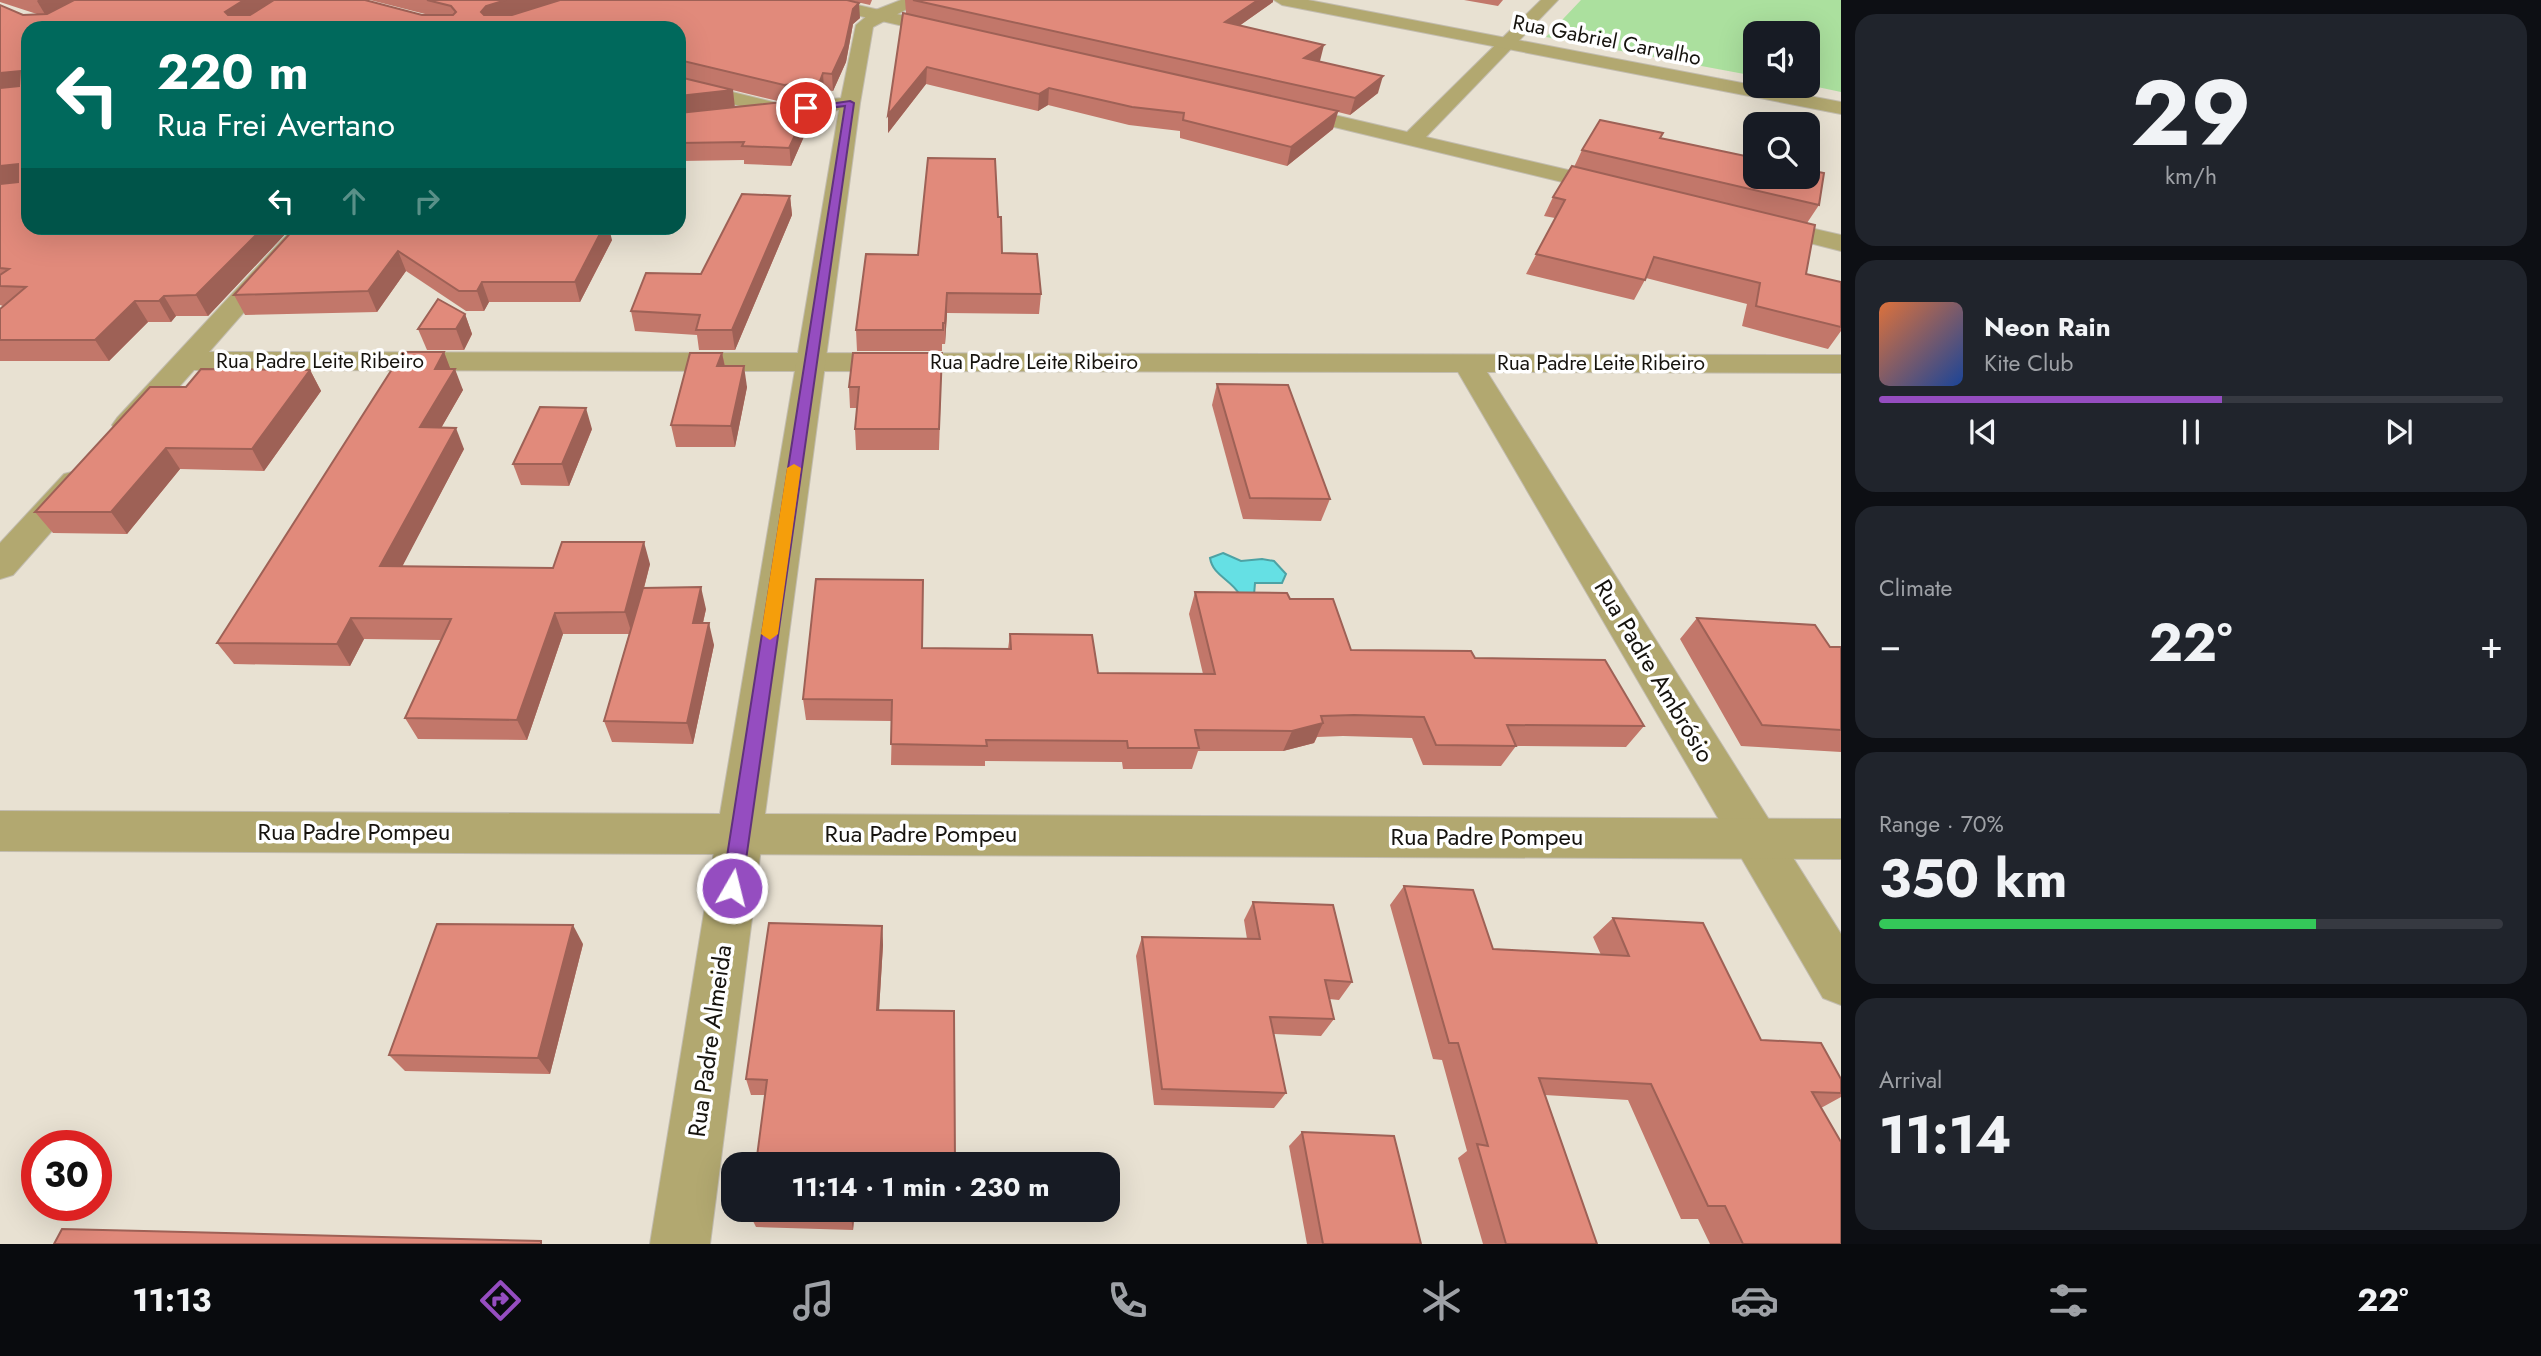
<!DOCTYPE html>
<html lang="en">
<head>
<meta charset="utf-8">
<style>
  body { margin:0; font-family:Jost,sans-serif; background:#20242c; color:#f1f3f6; height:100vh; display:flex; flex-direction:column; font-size:26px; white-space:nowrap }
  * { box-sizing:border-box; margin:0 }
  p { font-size:23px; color:#9ea1a6 }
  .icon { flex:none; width:38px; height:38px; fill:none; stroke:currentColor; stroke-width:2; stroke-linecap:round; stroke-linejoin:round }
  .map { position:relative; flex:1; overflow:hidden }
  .drawer { display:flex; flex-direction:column; gap:14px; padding:14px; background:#0d0f14; width:700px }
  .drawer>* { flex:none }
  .top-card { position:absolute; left:21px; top:21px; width:665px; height:214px; border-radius:21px; box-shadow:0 7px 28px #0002; background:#00695c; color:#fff; overflow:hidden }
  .controls { position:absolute; left:1743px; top:21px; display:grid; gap:14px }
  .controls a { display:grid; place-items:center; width:77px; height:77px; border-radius:14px; background:#171b24; box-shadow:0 7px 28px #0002; font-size:35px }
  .speed { position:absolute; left:21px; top:1130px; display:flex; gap:14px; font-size:35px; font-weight:700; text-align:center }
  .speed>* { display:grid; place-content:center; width:91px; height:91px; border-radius:50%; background:#171b24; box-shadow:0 7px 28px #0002; line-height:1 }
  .speed .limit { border:10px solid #d22; background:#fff; color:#111 }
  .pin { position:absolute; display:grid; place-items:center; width:60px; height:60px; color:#fff; margin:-30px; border:4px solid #fff; border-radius:50%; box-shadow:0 2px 7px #0007 }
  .me { position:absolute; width:77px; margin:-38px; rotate:8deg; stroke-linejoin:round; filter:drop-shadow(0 0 5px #0008) }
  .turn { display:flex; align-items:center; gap:24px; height:147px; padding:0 21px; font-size:32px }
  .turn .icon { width:91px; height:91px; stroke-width:2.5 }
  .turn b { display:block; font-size:49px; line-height:60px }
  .lanes { display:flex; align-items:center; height:66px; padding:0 21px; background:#0003; justify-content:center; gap:35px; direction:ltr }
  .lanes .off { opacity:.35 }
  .big { font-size:52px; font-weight:700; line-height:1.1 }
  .drawer .card { flex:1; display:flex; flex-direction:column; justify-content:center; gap:10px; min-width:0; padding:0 24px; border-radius:21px; background:#20242c }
  .drawer .dial { align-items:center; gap:0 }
  .dial b { font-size:91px; line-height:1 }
  .song { display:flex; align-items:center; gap:21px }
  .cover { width:84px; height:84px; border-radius:10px; background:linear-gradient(135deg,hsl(20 70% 55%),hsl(220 70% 35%)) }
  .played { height:7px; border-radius:4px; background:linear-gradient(90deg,#954dc0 55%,#363941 55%) }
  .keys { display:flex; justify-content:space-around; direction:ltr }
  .heat { display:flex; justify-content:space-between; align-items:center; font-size:38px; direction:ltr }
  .charge { height:10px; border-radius:5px; background:linear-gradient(90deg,#34c759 70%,#363941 0) }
  .trip { position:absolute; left:721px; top:1152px; width:399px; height:70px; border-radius:21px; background:#171b24; box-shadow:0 7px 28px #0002; font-weight:700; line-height:70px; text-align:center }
  .menu { display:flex; height:112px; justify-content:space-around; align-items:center; background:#090b0e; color:#9ea1a6 }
  .menu .icon { width:49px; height:49px }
  .menu .on { color:#954dc0 }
  .menu b { font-size:32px; color:#f1f3f6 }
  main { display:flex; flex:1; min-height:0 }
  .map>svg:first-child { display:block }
  .green { fill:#abe09e }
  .water { fill:#65e0e4; stroke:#4da2a4; stroke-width:2 }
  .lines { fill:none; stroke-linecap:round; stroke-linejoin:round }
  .minor-casing { stroke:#c2bcaf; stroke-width:2 }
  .tertiary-casing { stroke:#c2bcaf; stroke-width:2 }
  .minor { fill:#b2a870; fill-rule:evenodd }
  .tertiary { fill:#b2a870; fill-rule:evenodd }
  .wall { fill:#c2776a }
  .shaded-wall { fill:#9e6156 }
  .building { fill:#e18a7b; stroke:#9e6156; stroke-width:2 }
  .route { fill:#954dc0; stroke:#61327d; stroke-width:2 }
  .slow { fill:#f59e0b }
  .labels { text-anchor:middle; stroke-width:7; stroke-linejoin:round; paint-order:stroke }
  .far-street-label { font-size:21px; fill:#16130e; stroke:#fff }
  .street-label { font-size:24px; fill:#16130e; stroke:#fff }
</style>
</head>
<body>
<main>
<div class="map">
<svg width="1841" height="1244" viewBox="0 0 1841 1244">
  <rect width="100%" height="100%" fill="#e8e1d2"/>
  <path class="green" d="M1581,0H1841V92L1808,85V33H1755V76L1546,37Z"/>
  <path class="water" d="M1223,553L1241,561L1262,559L1274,561L1286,574L1282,583H1255L1254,595H1240C1231,579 1213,576 1210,558Z"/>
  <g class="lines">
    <defs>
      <g id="minor">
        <path d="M806,0H836L957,28L960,32L951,37L808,4Z"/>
        <path d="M1541,0H1558L1426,137L1624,183L1628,188L1624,193L1616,195L1276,113L1273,109L1276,105L1283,103L1407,132Z"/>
        <path d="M1763,217L1841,235V251L1754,229L1751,224L1754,219Z"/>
        <path d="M293,228H318L209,352L1841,355V373L1487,372L1841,934V1005L1823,998L1458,372L194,370L139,432L128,434L117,432L112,425L117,418Z"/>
        <path d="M76,471L88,474L93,482L88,490L13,575L0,579V543L64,474Z"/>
        <path d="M740,813L756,819L763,833L710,1244H650L717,833L724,819Z"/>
      </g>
      <g id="tertiary">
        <path d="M901,0H924L873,27L860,103L765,814L1841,819V859L0,851V811L720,814L839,110L785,117L679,91V79L785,105L841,98L856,25L873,11Z"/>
        <path d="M1274,0H1308L1841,102V114L1282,5Z"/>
      </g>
    </defs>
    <use href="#minor" class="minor-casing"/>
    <use href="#tertiary" class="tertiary-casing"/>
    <use href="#minor" class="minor"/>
    <use href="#tertiary" class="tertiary"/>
  </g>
  <g class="wall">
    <path d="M0,0H365L422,15H429L370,0H560L860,18L853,24L846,62L833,91L824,90L821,98L812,99L813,116L791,166L744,164V160L679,161V77L735,107L782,102L679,77V28L28,228H291L208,316H176L171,322H148L109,361H0V309L3,306L0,305V5L23,15H40L0,2Z"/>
    <path d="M848,0H872L870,5Z"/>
    <path d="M905,0H1273V2L1239,26L1320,61L1318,62L1378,93L1350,115L1338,112L1333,129L1287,166L1180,138V131L1129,125L1048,105L1038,111L926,84L888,133L906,13Z"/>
    <path d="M1464,0H1503L1498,6Z"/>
    <path d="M1660,138L1819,205L1807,223L1806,274L1841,282V331L1828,349L1742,326L1747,304L1646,278L1634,300L1526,274L1555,218L1544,216L1553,197L1574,167L1582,150Z"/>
    <path d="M790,196L792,215L735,350H699L697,335L635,331L631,311L701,274Z"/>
    <path d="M998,217L1002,253L1041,294L1039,314L947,313L945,344H942V351H857L856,330L918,255Z"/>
    <path d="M295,228L612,240L580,302H489L484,311H466L406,271L377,312L245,315L234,295Z"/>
    <path d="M465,314L472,334L464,350H427L418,329Z"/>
    <path d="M444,352L450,369L463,390L441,428L464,449L402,566L553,568L650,564L644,588L706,609L703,623L714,645L693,744L612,742L604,721L629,634H563L527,740L418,739L405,718L441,640L364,639L350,666L234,664L217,643Z"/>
    <path d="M722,353L725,366L747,387L735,447H676L671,425Z"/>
    <path d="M942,353L939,450H856L855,429L857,408H850L849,387Z"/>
    <path d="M310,370L321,391L264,471L180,469L127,534L53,533L35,512L186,387Z"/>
    <path d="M1217,384L1330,499L1321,521L1243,519L1212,405Z"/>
    <path d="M592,429L569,486L521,485L513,464Z"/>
    <path d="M1195,592L1290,599L1351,650L1475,658L1644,726L1626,747L1516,746L1501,766L1423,765L1412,738L1343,736L1317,737L1314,743L1283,751H1198L1192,769H1123L1122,762L985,761V766L891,765L892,721L806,720L803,699L922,648L1008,649L1010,634L1098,673L1203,674L1189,614Z"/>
    <path d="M1697,618L1830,647H1841V752L1741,746L1680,639Z"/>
    <path d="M1404,886L1493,949L1601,955L1593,937L1613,918L1761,1040L1841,1079V1097L1821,1108L1841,1244H1710L1698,1219H1681L1628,1100L1545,1095L1597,1244H1483L1458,1158L1467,1151L1442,1060L1433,1059L1390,905Z"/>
    <path d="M1253,902L1352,982L1339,1000L1329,999L1334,1019L1321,1036L1274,1034L1286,1093L1274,1108L1154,1105L1136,956L1142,937L1247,939L1244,920Z"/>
    <path d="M882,926L883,945L879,1010L765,1095H751L746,1079Z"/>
    <path d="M583,944L550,1074L405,1071L389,1055Z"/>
    <path d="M1302,1132L1421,1244H1307L1289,1146Z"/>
    <path d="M855,1209L853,1230L756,1227L750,1215Z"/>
  </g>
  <g class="shaded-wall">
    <path d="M38,0H78L46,16L37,1Z"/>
    <path d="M244,0H275L232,28L225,12Z"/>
    <path d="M506,0H560L490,21L481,12L486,6Z"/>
    <path d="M1258,0H1273V2L1222,38L1225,22Z"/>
    <path d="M859,3L860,18L853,24L846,62L833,91L832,74L853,9Z"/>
    <path d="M1324,45L1320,61L1300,74L1304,58Z"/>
    <path d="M927,67L926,84L888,133V115Z"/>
    <path d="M20,71L28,85L0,91V73Z"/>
    <path d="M823,73L824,90L821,98L812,99L813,116L791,166L784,85Z"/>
    <path d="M1383,76L1378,93L1350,115L1355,98Z"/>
    <path d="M1049,88L1048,105L1038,111L1039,94Z"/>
    <path d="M733,90L735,108L679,113V96Z"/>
    <path d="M1338,111L1333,129L1287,166L1291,147Z"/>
    <path d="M18,164L28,180L0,186V166Z"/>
    <path d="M790,196L792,215L735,350L732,330Z"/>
    <path d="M263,228H291L208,316L196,295Z"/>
    <path d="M603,228H609L612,240L580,302L575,282Z"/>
    <path d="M398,251L406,271L377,312L368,291Z"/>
    <path d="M482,282L489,302L484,311L477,291Z"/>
    <path d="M947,293V313L945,344V323Z"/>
    <path d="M164,296L176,316L171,322L159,301Z"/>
    <path d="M135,301L148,322L109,361L95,340Z"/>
    <path d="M465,314L472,334L464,350L456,329Z"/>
    <path d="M444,352L452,373L455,369L463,390L429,449L420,427L435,369Z"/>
    <path d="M722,353L726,373L717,366Z"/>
    <path d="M744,366L747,387L735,447L731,426Z"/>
    <path d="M310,370L321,391L264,471L252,449Z"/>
    <path d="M586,408L592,429L569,486L562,464Z"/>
    <path d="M456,428L464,449L391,588L380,566Z"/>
    <path d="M166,448L180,469L127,534L111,512Z"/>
    <path d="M644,542L650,564L632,634L625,612Z"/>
    <path d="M701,587L706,609L698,644L693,623Z"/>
    <path d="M555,613L563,634L527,740L517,720Z"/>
    <path d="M351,618L364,639L350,666L337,644Z"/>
    <path d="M709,623L714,645L693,744L687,723Z"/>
    <path d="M1323,723L1314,743L1283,751L1292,731Z"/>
    <path d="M573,925L583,944L550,1074L538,1058Z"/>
    <path d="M882,926L883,945L878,1027L877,1010Z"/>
    <path d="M851,1209H855L853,1230L851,1218Z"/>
  </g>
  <g class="building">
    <path d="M74,0H244L225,12L228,15H250L274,0H365L422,15H453L456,12L451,6L427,0H506L486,6L481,12L484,15H512L560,0H847L859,3L853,9L845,46L832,74L823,73L820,81L784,85L679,60V28H28V228H263L196,295L164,296L159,301H135L95,340H0V309L26,287L0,286V275L9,269L0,268V184L18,182V164L0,166V88L19,86L20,71L0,73V5L23,15L47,14Z"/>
    <path d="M913,0H1258L1225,22L1324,45L1304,58L1383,76L1355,98Z"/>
    <path d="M903,13L1338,111L1291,147L1183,120L1184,113L1132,107L1049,88L1039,94L927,67L888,115Z"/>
    <path d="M679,77L733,90L679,96Z"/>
    <path d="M812,99L789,148L742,146L744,142L679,143V113Z"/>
    <path d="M1600,120L1663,133L1660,138L1755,158V177H1808V170L1824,173L1819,205L1582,150Z"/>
    <path d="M928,158L995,159L998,217H1001L1002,253L1037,254L1041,294L947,293L945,323H943V330H856L866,254L918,255Z"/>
    <path d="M1572,166L1815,225L1806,274L1841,282V327L1756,306L1760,283L1654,257L1645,280L1536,254L1565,200L1553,197Z"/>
    <path d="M742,194L790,196L732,330H696L700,315L631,311L646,273L701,274Z"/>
    <path d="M295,228H603L575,282H482L477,291H459L398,251L368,291L234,295Z"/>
    <path d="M438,299L465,314L456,329H418Z"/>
    <path d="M403,352H444L435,369H455L420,427L456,428L380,566L553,568L562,542H644L625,612L555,613L517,720L405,718L451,619L351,618L337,644L217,643Z"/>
    <path d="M690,353H722L717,366H744L731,426L671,425Z"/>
    <path d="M853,353H942L939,429H855L859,387H849Z"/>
    <path d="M201,369L310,370L252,449L166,448L111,512H35L150,387H186Z"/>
    <path d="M1217,384L1288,385L1330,499L1250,498Z"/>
    <path d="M540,407L586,408L562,464H513Z"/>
    <path d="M816,579L923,580L922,648L1011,649L1010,634L1092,635L1098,673L1215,674L1195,592L1287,593L1290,599H1333L1351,650L1471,651L1475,658L1605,660L1644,726L1507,725L1516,746L1436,745L1424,717L1354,715L1321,716L1323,723L1292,731L1195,730L1199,748H1128L1127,741L986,740L987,746L891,744L892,700L803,699Z"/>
    <path d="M701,587L693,623H709L687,723L604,721L643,588Z"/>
    <path d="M1697,618L1815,625L1830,647H1841V730L1762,725Z"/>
    <path d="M1404,886L1473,890L1493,949L1629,956L1613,918L1703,923L1761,1040L1821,1043L1841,1079V1093L1812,1092L1841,1142V1244H1743L1725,1206H1708L1651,1084L1539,1078L1597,1244H1506L1477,1144L1488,1146L1458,1043H1449Z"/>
    <path d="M1253,902L1333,905L1352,982L1325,980L1334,1019L1270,1017L1286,1093L1162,1089L1142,937L1260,939Z"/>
    <path d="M769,923L882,926L877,1010L954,1011L955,1164H756L767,1080L746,1079Z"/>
    <path d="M437,924L573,925L538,1058L389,1055Z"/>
    <path d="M1302,1132L1394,1136L1421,1244H1323Z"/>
    <path d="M751,1209H851V1218L750,1215Z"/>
    <path d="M62,1229L541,1241V1244H54Z"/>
  </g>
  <path class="route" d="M850,101L854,103L742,888L739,894L732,897L725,894L722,888L845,106L806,111L802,108Z"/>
  <path class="slow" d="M794,464L801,468L778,634L770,640L761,634L787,468Z"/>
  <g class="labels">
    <g class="far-street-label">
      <text transform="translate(1607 40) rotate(11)" y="7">Rua Gabriel Carvalho</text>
      <text x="320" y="368">Rua Padre Leite Ribeiro</text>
      <text x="1034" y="369">Rua Padre Leite Ribeiro</text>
      <text x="1601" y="370">Rua Padre Leite Ribeiro</text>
    </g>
    <g class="street-label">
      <text transform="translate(1654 671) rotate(59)" y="8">Rua Padre Ambrósio</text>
      <text x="354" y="840">Rua Padre Pompeu</text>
      <text x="921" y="842">Rua Padre Pompeu</text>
      <text x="1487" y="845">Rua Padre Pompeu</text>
      <text transform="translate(710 1041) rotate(-82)" y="8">Rua Padre Almeida</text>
    </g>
  </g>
</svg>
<div class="controls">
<a><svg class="icon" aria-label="sound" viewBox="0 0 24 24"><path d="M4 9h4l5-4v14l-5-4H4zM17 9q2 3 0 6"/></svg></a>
<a><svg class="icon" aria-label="search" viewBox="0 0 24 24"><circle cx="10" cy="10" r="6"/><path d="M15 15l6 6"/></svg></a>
</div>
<div class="speed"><div class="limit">30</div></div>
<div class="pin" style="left:806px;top:108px;background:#d93025"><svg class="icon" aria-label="arrive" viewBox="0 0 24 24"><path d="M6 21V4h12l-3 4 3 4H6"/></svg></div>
<svg class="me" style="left:732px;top:888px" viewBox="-20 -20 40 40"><circle r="17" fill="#954dc0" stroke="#fff" stroke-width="3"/><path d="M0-11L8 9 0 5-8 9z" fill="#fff"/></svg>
<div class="trip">11:14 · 1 min · 230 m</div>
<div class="top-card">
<div class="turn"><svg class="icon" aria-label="left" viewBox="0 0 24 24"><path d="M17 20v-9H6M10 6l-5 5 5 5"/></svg><div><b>220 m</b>Rua Frei Avertano</div></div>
<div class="lanes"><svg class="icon" aria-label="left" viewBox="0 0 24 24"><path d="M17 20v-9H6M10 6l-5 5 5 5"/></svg><svg class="icon off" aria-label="ahead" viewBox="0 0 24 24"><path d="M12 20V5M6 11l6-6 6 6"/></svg><svg class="icon off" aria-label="right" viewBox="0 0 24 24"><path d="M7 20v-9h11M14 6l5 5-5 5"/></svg></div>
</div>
</div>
<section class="drawer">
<div class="card dial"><b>29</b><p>km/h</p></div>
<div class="card">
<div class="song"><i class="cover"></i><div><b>Neon Rain</b><p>Kite Club</p></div></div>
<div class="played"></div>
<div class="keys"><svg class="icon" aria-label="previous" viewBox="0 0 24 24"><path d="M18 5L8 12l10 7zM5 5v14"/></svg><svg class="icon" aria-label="pause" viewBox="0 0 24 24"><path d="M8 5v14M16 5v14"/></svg><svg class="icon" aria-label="next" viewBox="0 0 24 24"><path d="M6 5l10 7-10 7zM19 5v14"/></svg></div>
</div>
<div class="card"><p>Climate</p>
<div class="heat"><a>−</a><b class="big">22°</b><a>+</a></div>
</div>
<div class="card"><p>Range · 70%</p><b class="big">350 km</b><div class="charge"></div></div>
<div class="card"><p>Arrival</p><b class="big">11:14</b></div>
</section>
</main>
<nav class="menu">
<b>11:13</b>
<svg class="icon on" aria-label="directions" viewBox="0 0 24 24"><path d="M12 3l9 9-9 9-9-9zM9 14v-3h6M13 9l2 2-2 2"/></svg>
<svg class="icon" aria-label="music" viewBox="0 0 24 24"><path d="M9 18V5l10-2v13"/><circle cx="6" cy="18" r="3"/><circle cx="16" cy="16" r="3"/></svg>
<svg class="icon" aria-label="phone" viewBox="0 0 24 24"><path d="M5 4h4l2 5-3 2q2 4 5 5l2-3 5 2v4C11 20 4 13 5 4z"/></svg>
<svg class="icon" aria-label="climate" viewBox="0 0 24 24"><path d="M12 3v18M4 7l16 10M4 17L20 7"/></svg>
<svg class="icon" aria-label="car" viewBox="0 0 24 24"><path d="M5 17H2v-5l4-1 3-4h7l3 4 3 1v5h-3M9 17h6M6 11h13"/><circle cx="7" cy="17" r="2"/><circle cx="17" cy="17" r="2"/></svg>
<svg class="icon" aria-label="filters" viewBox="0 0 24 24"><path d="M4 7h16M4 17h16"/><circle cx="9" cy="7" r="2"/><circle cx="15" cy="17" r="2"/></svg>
<b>22°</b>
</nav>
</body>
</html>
